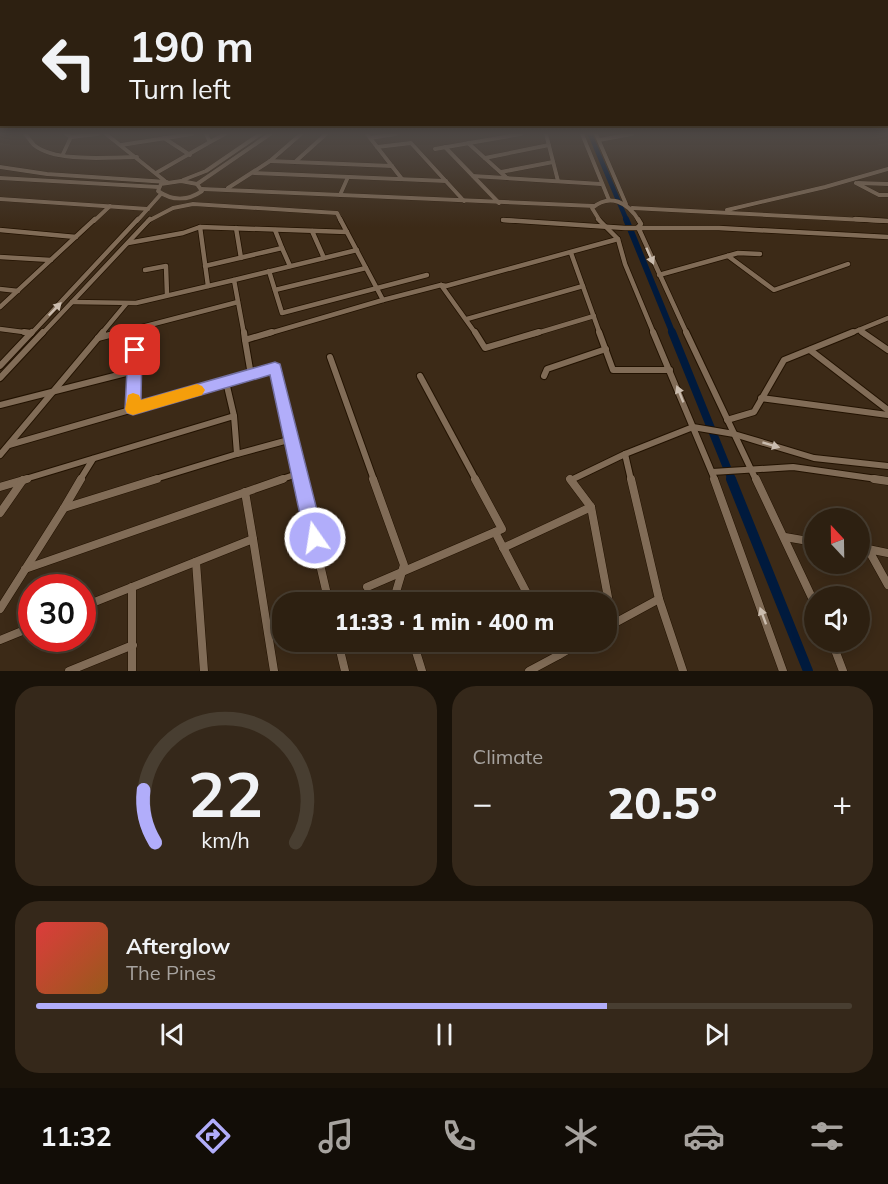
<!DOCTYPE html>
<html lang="en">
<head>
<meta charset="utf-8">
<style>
  body { margin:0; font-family:Mulish,sans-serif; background:#35281a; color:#f1f3f6; height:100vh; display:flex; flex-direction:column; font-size:22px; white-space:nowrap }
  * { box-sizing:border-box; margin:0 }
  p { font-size:20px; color:#a7a39f }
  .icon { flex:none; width:33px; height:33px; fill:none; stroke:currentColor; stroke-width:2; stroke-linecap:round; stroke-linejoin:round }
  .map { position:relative; height:671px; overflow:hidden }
  .side { display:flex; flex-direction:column; gap:15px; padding:15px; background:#191209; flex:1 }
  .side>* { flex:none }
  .banner { position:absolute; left:0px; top:0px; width:888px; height:126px; box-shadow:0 3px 15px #0003,0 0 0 2px #483e31; background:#2d2011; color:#f1f3f6; overflow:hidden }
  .needle { width:39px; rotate:338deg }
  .buttons { position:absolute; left:804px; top:508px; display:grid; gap:12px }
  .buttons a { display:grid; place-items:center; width:66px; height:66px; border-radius:50%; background:#2d2011; box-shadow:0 3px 15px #0003,0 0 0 2px #483e31; font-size:30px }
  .speed { position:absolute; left:18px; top:574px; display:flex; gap:12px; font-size:30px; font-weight:700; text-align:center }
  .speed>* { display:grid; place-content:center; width:78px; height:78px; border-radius:50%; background:#2d2011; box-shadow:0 3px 15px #0003,0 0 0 2px #483e31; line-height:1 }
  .speed .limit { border:9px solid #d22; background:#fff; color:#111 }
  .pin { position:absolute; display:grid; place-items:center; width:51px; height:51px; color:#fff; margin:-26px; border-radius:12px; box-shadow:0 3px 9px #0006 }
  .me { position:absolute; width:66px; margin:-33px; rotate:347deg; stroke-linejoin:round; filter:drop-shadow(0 0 4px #0008) }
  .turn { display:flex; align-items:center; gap:21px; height:126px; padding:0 30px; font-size:27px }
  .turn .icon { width:78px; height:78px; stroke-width:2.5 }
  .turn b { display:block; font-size:42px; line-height:51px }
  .big { font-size:45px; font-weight:800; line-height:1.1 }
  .side .widget { flex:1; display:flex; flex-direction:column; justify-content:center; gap:9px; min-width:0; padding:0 21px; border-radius:24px; background:#35281a }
  .side .dial { align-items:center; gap:0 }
  .dial svg { height:156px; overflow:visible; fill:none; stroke:#483e31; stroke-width:7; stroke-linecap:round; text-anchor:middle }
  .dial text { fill:#f1f3f6; stroke:none }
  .song { display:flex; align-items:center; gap:18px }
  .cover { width:72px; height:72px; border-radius:9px; background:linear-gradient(135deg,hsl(0 70% 55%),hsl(30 70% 35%)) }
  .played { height:6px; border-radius:3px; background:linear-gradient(90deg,#b1adfa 70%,#483e31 70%) }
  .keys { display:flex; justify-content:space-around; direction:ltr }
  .heat { display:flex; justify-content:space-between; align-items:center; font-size:33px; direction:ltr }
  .side .tiles { flex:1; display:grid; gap:15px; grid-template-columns:1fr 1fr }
  .widget:last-child { grid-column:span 2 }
  .trip { position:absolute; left:272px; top:592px; width:345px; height:60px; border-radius:24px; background:#2d2011; box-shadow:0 3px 15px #0003,0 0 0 2px #483e31; font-weight:800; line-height:60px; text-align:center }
  .tabs { display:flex; height:96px; justify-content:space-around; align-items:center; background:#120d07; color:#a7a39f }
  .tabs .icon { width:42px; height:42px }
  .tabs .on { color:#b1adfa }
  .tabs b { font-size:27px; color:#f1f3f6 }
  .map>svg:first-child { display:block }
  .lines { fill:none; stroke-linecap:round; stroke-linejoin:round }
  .canal-far3 { stroke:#001a3d; stroke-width:4.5 }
  .canal-far2 { stroke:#001a3d; stroke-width:6 }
  .canal-far1 { stroke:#001a3d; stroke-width:8 }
  .canal { stroke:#001a3d; stroke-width:10 }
  .street-far3-casing { stroke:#221201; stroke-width:4.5 }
  .street-far2-casing { stroke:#221201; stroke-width:6 }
  .street-far1-casing { stroke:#221201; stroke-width:8 }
  .street-casing { stroke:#221201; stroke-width:9 }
  .street-far3 { stroke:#816c57; stroke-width:4 }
  .street-far2 { stroke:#816c57; stroke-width:4.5 }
  .street-far1 { stroke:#816c57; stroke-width:6 }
  .street { stroke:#816c57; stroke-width:8 }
  .oneway { fill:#cbbdaf }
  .route { fill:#b1adfa; stroke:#7370a2; stroke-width:1.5 }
  .slow { fill:#f59e0b }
</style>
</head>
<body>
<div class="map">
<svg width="888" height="671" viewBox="0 0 888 671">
  <rect width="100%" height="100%" fill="#3c2a17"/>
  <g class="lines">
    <path class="canal-far3" d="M590,134L627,221"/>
    <path class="canal-far2" d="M626,219L673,334"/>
    <path class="canal-far1" d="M672,332L732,480"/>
    <path class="canal" d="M731,479L808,671"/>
    <defs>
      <g id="street-far3">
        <path d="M25,134C28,137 31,142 34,145C56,163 110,157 137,157"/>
        <path d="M106,134L165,181"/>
        <path d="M367,134L402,179"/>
        <path d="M546,134L558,181"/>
        <path d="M582,134L609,200"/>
        <path d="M596,134L626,204"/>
        <path d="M71,137L98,134"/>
        <path d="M164,138L190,155"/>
        <path d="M370,138L396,134"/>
        <path d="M599,140L632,134"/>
        <path d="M210,142L225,134"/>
        <path d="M468,143L507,178"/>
        <path d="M121,145L192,134"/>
        <path d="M377,147L411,143L464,201"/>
        <path d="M445,147L499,203"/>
        <path d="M435,149L521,134"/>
        <path d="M63,154L71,137L66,134"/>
        <path d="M485,158L549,145"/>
        <path d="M270,161L392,166"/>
        <path d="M295,162L326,134"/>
        <path d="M0,167L47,174L167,182"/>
        <path d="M501,172L553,162"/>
        <path d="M156,173L210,142L206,134"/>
        <path d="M254,173L446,181"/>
        <path d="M473,176L601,184"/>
        <path d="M0,178L158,187"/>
        <path d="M183,180L206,171L260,134"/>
        <path d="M181,181L197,184L202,191C188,201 172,201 158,191L161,184Z"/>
        <path d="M856,183L879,195H888"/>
        <path d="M858,183L888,184"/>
        <path d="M197,184L270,134"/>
        <path d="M228,188L270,161L301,134"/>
        <path d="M202,189L594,206"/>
        <path d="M340,195L348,177"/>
        <path d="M0,199L148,209"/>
        <path d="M632,208L884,221"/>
        <path d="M727,210L825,187L888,169"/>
        <path d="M503,220L515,221"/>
        <path d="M94,221L110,206"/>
        <path d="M137,221L161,194"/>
        <path d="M148,221L173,208L193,204L337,213L341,221"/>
        <path d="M600,221L592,208C610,193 628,202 639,221"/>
      </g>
      <g id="street-far2">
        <path d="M598,219L618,239L625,264L654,334"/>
        <path d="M638,219L641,224L638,227L687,334"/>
        <path d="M855,219L888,221"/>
        <path d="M503,220L625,228H719L888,237"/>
        <path d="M200,227L208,286"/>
        <path d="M236,228L241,258"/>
        <path d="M0,230L76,237"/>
        <path d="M275,230L282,248"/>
        <path d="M312,231L324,258"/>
        <path d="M128,243L183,233L200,227L347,232"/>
        <path d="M571,253L600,334"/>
        <path d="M728,256L774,290L848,264"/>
        <path d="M0,257L51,260"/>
        <path d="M205,266L282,248L290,266"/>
        <path d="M145,270L166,266L167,295"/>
        <path d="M269,271L282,313L427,275"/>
        <path d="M659,275L738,253L760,254"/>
        <path d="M234,280L357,250"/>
        <path d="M441,285L476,334"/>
        <path d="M0,289L18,291"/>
        <path d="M275,290L366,268"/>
        <path d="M383,300L441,285L446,286L618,239"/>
        <path d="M72,302L136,303L234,280L244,334"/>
        <path d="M0,307L95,219"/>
        <path d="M467,319L583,286"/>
        <path d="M0,329L31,333"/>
        <path d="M859,330L864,334"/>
        <path d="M31,334L138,219"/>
        <path d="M42,334L150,219"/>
        <path d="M101,334L126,304"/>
        <path d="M115,334L238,302"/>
        <path d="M135,334V329"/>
        <path d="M267,334L383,300L340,219"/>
        <path d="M534,334L594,316"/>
        <path d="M849,334L888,318"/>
      </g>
      <g id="street-far1">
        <path d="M24,332L31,333"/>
        <path d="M244,332L245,340L272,332"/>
        <path d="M475,332L485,348L539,332"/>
        <path d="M599,332L613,370H670"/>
        <path d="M653,332L715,480"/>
        <path d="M686,332L756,480"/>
        <path d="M862,332L888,350"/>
        <path d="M98,338L121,332"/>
        <path d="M245,340L251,375"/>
        <path d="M810,350L888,410"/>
        <path d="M330,357L374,480"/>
        <path d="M0,366L32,332"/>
        <path d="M420,376L476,480"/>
        <path d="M544,376L547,369L606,349"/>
        <path d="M0,378L43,332"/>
        <path d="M226,382L234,416"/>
        <path d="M761,398L888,415"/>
        <path d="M0,405L134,371"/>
        <path d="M133,409L135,332"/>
        <path d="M727,420L754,412L784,360L853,332"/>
        <path d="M9,445L275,368L301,480"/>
        <path d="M237,454L292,439"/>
        <path d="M625,454L693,427L734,434L814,458L888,466"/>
        <path d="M0,455L103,332"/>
        <path d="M712,472L793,467L884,480"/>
        <path d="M22,480L234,416L237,454L152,480"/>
        <path d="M80,480L93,459"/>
        <path d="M279,480L300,473"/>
        <path d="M571,480L625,454L631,480"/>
      </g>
      <g id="street">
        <path d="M300,479L329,603"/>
        <path d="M373,479L404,565L396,592L400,603"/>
        <path d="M570,479L591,507L613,624"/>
        <path d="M714,479L783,671"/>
        <path d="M756,479L814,602"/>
        <path d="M874,479L888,481"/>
        <path d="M0,487L27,479"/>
        <path d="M245,492L253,539"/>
        <path d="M64,508L81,479"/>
        <path d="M0,513L23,480"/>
        <path d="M495,532L532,603"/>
        <path d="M785,537L814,542"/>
        <path d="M503,548L591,507"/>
        <path d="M888,553L868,549L888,585"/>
        <path d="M196,562L204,671"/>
        <path d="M25,569L283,479"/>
        <path d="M132,587V671"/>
        <path d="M367,587L502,529L475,479"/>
        <path d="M659,599L683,671"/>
        <path d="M82,607L253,539L274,671"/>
        <path d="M0,609L64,508L157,479"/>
        <path d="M613,624L659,599L631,479"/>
        <path d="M606,628L613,624"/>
        <path d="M0,640L32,627"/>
        <path d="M338,642L345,671"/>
        <path d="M413,642L422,671"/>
        <path d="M552,642L559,655L581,642"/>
        <path d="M832,642L843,671"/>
        <path d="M69,671L133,645"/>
        <path d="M529,671L559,655"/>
      </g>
    </defs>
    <use href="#street-far3" class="street-far3-casing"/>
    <use href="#street-far2" class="street-far2-casing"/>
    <use href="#street-far1" class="street-far1-casing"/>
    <use href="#street" class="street-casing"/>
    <use href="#street-far3" class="street-far3"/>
    <use href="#street-far2" class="street-far2"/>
    <use href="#street-far1" class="street-far1"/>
    <use href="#street" class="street"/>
  </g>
  <defs><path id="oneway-solid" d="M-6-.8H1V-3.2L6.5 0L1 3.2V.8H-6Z" transform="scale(1.5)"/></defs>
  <g class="oneway">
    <use href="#oneway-solid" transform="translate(650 256) rotate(66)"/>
    <use href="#oneway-solid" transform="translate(55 309) rotate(-46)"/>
    <use href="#oneway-solid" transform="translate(680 394) rotate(-112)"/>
    <use href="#oneway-solid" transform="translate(771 445) rotate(17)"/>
    <use href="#oneway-solid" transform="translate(763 616) rotate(-110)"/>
  </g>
  <linearGradient id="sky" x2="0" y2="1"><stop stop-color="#21170d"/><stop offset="0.59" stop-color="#504a47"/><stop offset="1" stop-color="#504a47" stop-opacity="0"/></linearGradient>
  <rect width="888" height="227" fill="url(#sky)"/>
  <path class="route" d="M135,345L142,350L141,400L275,362L280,364L324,538L321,545L315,548L308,545L305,538L270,375L133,415L127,413L125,409L128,350Z"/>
  <path class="slow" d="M197,384L202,386L205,390L202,395L133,415L127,413L125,409L128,395L133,393L139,395L141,400Z"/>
</svg>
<div class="buttons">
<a><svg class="needle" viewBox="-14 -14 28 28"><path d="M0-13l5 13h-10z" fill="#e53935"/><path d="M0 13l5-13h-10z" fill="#a7a39f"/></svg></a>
<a><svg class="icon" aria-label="sound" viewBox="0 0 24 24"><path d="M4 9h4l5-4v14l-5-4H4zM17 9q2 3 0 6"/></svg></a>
</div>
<div class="speed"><div class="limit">30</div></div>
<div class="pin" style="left:135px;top:350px;background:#d93025"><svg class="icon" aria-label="arrive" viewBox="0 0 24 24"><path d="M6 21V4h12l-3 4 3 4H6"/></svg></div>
<svg class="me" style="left:315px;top:538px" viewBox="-20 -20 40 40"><circle r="17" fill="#b1adfa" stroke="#fff" stroke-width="3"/><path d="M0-11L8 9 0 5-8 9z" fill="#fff"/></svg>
<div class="trip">11:33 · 1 min · 400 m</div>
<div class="banner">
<div class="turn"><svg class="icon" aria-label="left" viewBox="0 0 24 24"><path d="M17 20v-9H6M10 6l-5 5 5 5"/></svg><div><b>190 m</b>Turn left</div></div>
</div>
</div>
<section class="side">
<div class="tiles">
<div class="widget dial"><svg viewBox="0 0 100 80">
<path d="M14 69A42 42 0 1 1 86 69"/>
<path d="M14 69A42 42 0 0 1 8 42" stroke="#b1adfa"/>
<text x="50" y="56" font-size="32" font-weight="700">22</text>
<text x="50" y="72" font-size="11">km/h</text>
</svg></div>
<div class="widget"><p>Climate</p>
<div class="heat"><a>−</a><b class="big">20.5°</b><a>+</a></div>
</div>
<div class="widget">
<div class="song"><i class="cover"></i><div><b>Afterglow</b><p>The Pines</p></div></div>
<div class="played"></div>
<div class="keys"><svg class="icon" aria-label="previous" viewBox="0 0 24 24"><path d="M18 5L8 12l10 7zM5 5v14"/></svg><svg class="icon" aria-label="pause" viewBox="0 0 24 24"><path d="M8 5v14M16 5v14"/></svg><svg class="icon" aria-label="next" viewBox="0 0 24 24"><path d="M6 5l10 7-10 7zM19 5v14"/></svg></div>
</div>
</div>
</section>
<nav class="tabs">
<b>11:32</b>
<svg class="icon on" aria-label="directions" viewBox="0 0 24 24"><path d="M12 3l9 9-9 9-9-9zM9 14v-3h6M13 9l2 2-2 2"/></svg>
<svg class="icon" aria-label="music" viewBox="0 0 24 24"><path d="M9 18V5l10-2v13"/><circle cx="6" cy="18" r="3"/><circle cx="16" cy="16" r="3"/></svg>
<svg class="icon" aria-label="phone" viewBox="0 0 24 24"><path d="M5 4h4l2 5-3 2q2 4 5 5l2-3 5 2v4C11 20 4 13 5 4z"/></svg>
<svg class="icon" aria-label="climate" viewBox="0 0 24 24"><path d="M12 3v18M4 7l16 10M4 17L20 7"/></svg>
<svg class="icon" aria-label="car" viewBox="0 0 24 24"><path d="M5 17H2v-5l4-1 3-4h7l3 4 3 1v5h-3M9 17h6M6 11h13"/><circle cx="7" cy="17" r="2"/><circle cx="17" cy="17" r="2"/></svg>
<svg class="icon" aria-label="filters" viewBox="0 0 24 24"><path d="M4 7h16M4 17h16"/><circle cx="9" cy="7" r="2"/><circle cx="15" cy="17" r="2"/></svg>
</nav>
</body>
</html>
